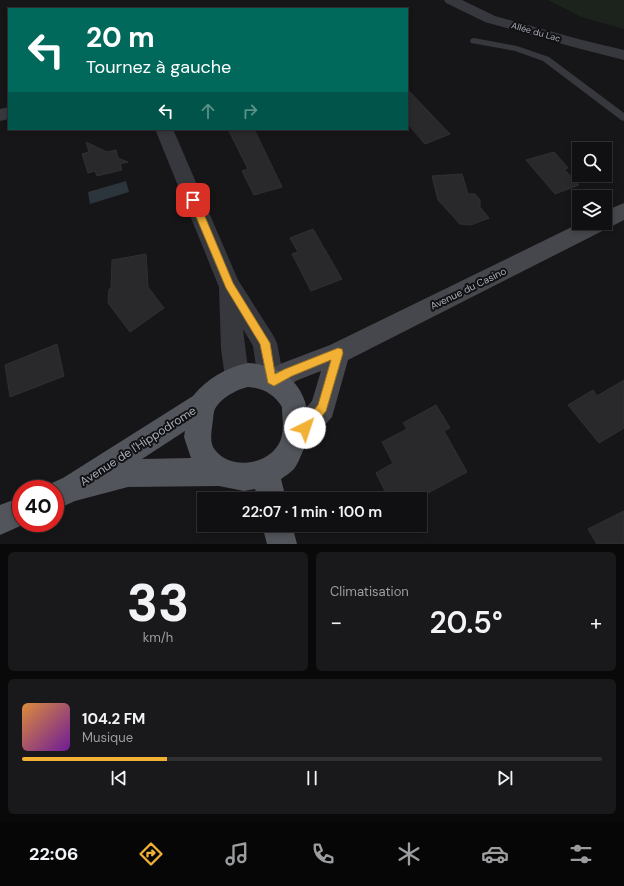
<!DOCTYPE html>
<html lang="fr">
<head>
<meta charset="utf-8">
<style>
  body { margin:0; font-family:"DM Sans",sans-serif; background:#19191b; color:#f1f3f6; height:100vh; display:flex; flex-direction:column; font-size:15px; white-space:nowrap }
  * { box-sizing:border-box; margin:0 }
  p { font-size:13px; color:#9c9d9f }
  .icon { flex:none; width:22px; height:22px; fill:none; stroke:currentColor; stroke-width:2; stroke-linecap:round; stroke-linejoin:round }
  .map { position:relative; height:544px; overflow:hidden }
  .sheet { display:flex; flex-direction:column; gap:8px; padding:8px; background:#09090a; flex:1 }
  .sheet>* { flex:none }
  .hud { position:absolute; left:8px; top:8px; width:400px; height:122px; border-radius:0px; box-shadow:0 2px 6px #0003,0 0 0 1px #303032; background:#00695c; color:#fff; overflow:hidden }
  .fabs { position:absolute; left:572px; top:142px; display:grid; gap:8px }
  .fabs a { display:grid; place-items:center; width:40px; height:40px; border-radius:0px; background:#101012; box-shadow:0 2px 6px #0003,0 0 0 1px #303032; font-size:20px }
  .speed { position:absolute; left:12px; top:480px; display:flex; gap:8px; font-size:20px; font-weight:700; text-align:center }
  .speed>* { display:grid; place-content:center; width:52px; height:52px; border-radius:50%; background:#101012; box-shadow:0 2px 6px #0003,0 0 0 1px #303032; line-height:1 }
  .speed .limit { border:6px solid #d22; background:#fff; color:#111 }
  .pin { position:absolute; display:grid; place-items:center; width:34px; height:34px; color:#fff; margin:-17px; border-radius:8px; box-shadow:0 2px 6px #0006 }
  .me { position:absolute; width:44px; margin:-22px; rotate:41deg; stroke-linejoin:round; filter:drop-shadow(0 0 3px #0008) }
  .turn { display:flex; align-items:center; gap:14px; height:84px; padding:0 12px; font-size:18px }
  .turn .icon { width:52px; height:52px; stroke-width:2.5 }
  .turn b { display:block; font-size:28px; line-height:34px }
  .lanes { display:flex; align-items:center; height:38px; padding:0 12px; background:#0003; justify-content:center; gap:20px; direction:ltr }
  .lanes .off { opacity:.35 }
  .big { font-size:30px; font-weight:600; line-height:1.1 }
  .sheet .widget { flex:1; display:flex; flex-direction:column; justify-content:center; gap:6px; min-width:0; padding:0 14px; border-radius:6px; background:#19191b }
  .sheet .dial { align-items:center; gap:0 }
  .dial b { font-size:52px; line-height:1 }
  .song { display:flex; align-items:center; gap:12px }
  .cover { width:48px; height:48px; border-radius:6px; background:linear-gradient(135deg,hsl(30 70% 55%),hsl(280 70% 35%)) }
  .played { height:4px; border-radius:2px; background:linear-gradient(90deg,#f2b134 25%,#303032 25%) }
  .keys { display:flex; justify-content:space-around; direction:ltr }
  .heat { display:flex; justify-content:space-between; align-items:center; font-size:22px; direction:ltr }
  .sheet .tiles { flex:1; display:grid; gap:8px; grid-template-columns:1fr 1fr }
  .widget:last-child { grid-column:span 2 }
  .trip { position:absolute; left:197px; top:492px; width:230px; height:40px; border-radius:0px; background:#101012; box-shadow:0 2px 6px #0003,0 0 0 1px #303032; font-weight:600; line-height:40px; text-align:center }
  .dock { display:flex; height:64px; justify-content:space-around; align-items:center; background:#060607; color:#9c9d9f }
  .dock .icon { width:28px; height:28px }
  .dock .active { color:#f2b134 }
  .dock b { font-size:18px; color:#f1f3f6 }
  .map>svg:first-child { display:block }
  .green { fill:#1c231d }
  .water { fill:#2c353c }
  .building { fill:#29292c; stroke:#303034 }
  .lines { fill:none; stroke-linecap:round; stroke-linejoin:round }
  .lane { fill:#37383d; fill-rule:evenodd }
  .street { fill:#37383d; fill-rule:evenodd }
  .secondary { fill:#45474d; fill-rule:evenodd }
  .primary { fill:#53555c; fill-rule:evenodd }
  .route { fill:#f2b134; stroke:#9d7322 }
  .labels { text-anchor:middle; stroke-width:4; stroke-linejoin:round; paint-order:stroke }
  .far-street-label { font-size:9px; fill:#a8adb8; stroke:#111113 }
  .street-label { font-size:10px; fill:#a8adb8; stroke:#111113 }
  .near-street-label { font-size:12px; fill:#a8adb8; stroke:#111113 }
</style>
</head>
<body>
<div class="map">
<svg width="624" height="544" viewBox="0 0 624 544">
  <rect width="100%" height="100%" fill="#161618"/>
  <path class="green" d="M548,0H624V29L581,17Z"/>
  <path class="water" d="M126,181L129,192L90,204L88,192Z"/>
  <g class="building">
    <path d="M407,89L450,134L425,144L407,123Z"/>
    <path d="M228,129H254L282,187L254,195L242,171L248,169Z"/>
    <path d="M86,142L107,152L116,150L118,158L128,162L120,164L122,170L97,176L95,171L88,173L82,154L89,152Z"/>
    <path d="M554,152L568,168L564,169L579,185L555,194L526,160Z"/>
    <path d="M462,174L468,194H475L480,200V207L489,218L471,225L460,224L438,200L432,176Z"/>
    <path d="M313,229L342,279L311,291L292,254L298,252L290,238Z"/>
    <path d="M146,254L148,287L164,308L130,332L108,303L109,289H111L112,260Z"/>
    <path d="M57,344L64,376L10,397L5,365Z"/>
    <path d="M624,380V428L599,443L568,405L593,390L597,396Z"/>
    <path d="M436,405L450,428L444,431L467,472L417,499H389L376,473L393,463L382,442L407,429L403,423Z"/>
    <path d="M624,511V544H597L588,529Z"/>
  </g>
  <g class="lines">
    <path class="lane" d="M474,38L517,46L549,57L624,113V121L621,120L543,61L515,51L471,43L470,41L471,39Z"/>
    <g class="street">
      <path d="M444,0H462L495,16L582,40L624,50V60L573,47L485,22L446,3Z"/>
      <path d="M9,107V119L0,121V109Z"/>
      <path d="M155,129H173L238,280L273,335L277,343L284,380L280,389L271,392L262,389L258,380L253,346L243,329L249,377L246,386L237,389L228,386L225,377L221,349L219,287Z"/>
    </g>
    <path class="secondary" d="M624,203V220L348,360L332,417L305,447L296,451L287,447L283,438L287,429L312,401L321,371L298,380L274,393L265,390L261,381L265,372L280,364L330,345L580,223H605V211Z"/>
    <g class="primary">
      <path d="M248,363C282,365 307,384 308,420C309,433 308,441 302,453C300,458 297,465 294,469C290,473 285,476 281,479L286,499H258L255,489L244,491L219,486L128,487L75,501L55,510V489H44L45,486L63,478L193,396C208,378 225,368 248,363ZM248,387C263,388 274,394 282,407C282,416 284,426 282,435C277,463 233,473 215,450C210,444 211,435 212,427C213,422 213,416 214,412C217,400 237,389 248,387ZM185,431L184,437L191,458L142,459Z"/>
      <path d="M21,497V523H27L0,535V505Z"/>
      <path d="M262,525H292L297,544H267Z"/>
    </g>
  </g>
  <path class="route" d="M193,197L198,200L233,283L270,343L275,374L285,369L338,348L342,349L343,353L326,411L309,432L305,433L301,432L299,428L318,405L331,360L292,376L274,386L268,383L260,344L226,288L189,200Z"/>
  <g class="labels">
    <g class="far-street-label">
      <text transform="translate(536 32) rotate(16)" y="3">Allée du Lac</text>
    </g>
    <g class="street-label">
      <text transform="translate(468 288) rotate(-26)" y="4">Avenue du Casino</text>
    </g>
    <g class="near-street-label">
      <text transform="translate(138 446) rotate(-33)" y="4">Avenue de l'Hippodrome</text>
    </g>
  </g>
</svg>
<div class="fabs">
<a><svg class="icon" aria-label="search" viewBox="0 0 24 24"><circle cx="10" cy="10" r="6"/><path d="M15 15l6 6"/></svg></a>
<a><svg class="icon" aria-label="layers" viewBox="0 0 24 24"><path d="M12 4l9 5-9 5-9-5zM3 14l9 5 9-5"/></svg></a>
</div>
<div class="speed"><div class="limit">40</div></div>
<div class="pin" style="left:193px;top:200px;background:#d93025"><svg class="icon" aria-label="arrive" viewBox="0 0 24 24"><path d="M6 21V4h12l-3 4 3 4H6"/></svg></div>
<svg class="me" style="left:305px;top:428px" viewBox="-20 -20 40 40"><circle r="19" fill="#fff"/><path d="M0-13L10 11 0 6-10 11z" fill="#f2b134"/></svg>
<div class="trip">22:07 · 1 min · 100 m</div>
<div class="hud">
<div class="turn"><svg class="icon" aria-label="left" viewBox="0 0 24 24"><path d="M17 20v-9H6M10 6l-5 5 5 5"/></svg><div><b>20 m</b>Tournez à gauche</div></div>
<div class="lanes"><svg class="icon" aria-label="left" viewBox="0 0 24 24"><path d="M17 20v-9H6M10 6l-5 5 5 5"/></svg><svg class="icon off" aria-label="ahead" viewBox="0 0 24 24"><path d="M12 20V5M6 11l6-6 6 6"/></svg><svg class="icon off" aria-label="right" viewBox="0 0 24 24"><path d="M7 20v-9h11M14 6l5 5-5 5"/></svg></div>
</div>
</div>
<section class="sheet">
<div class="tiles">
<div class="widget dial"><b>33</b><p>km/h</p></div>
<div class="widget"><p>Climatisation</p>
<div class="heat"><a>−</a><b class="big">20.5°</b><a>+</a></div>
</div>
<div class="widget">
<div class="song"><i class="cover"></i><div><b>104.2 FM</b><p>Musique</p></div></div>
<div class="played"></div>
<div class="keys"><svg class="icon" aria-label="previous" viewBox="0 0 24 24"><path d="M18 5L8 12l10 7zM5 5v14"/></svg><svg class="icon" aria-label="pause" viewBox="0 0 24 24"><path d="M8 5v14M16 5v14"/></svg><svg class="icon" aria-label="next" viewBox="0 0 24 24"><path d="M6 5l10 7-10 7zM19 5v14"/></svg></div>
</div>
</div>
</section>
<nav class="dock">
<b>22:06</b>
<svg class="icon active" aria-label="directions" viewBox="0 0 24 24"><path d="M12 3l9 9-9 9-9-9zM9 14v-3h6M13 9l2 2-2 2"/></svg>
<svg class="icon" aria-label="music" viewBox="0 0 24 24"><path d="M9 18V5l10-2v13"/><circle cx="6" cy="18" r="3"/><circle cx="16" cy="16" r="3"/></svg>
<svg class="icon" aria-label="phone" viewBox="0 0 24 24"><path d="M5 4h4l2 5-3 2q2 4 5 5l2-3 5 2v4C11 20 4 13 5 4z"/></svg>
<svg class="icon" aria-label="climate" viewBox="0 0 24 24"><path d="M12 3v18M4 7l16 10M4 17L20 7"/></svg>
<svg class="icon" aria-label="car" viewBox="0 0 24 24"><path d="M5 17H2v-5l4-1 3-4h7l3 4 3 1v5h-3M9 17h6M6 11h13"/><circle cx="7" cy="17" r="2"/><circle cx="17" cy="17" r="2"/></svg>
<svg class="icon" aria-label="filters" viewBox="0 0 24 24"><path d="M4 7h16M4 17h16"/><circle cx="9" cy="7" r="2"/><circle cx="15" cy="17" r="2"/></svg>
</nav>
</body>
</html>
